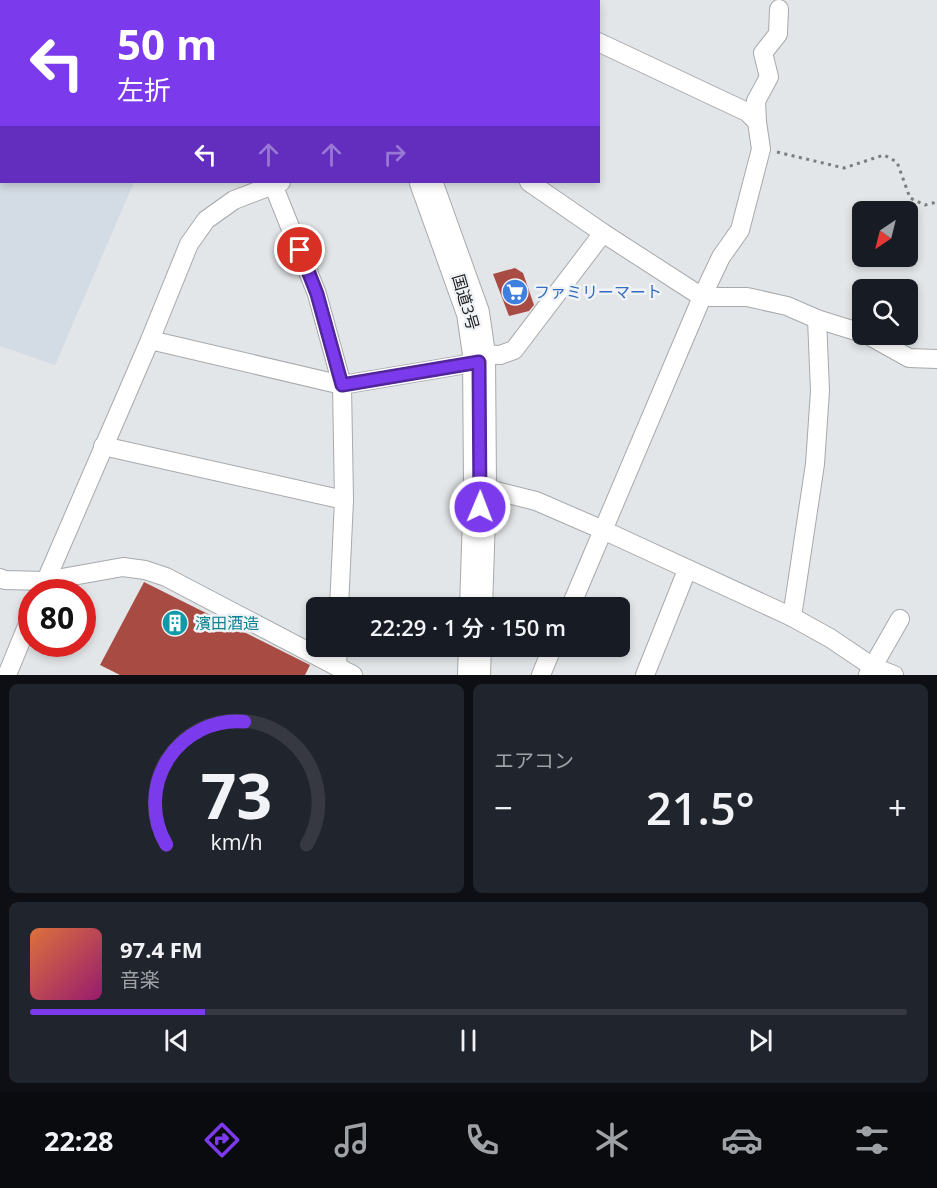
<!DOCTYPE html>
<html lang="ja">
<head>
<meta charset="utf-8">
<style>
  body { margin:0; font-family:"Open Sans","Noto Sans JP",sans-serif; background:#20242c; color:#f1f3f6; height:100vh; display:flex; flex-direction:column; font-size:22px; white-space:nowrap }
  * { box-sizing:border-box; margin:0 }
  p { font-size:20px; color:#9ea1a6 }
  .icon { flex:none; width:33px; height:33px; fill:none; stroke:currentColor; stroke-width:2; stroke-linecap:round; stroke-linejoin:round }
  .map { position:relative; height:675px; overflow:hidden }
  .drawer { display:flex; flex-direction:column; gap:9px; padding:9px; background:#0d0f14; flex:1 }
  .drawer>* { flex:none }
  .banner { position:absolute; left:0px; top:0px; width:600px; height:183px; box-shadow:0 3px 9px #0003; background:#7c3aed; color:#fff; overflow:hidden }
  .needle { width:39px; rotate:215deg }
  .tools { position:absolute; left:852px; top:201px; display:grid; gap:12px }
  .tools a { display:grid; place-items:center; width:66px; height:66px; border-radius:9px; background:#171b24; box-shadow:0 3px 9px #0003; font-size:30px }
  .speed { position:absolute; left:18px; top:579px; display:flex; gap:12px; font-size:30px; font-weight:700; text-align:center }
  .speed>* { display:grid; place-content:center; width:78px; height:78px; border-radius:50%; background:#171b24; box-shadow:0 3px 9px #0003; line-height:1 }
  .speed .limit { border:9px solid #d22; background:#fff; color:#111 }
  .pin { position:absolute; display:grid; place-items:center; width:51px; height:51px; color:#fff; margin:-26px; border:3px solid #fff; border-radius:50%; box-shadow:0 2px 6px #0007 }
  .me { position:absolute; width:66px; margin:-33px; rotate:1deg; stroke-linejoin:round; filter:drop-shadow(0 0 4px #0008) }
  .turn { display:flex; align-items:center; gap:21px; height:126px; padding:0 18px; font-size:27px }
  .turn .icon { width:78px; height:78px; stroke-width:2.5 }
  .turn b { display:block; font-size:42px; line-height:51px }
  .lanes { display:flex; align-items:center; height:57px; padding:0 18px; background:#0003; justify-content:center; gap:30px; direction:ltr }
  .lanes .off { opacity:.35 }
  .big { font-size:45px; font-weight:600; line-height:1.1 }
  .drawer .tile { flex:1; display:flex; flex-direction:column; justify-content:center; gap:9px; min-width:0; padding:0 21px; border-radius:9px; background:#20242c }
  .drawer .dial { align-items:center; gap:0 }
  .dial svg { height:156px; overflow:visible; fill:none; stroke:#363941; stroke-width:7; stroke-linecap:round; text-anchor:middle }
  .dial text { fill:#f1f3f6; stroke:none }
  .song { display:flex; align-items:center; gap:18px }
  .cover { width:72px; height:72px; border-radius:9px; background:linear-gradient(135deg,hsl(20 70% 55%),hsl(320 70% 35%)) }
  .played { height:6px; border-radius:3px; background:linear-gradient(90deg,#7c3aed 20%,#363941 20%) }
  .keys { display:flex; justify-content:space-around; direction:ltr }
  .heat { display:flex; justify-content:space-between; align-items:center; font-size:33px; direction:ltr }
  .drawer .tiles { flex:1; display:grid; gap:9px; grid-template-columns:1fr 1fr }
  .tile:last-child { grid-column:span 2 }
  .trip { position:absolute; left:306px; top:597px; width:324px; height:60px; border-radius:9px; background:#171b24; box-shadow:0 3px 9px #0003; font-weight:600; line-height:60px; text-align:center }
  .dock { display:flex; height:96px; justify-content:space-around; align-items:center; background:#090b0e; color:#9ea1a6 }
  .dock .icon { width:42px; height:42px }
  .dock .active { color:#7c3aed }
  .dock b { font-size:27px; color:#f1f3f6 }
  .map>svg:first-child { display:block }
  .built { fill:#d3dbe4 }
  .building { fill:#a84b43 }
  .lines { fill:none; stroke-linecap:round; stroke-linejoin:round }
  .street-casing { stroke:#a7a9ac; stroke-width:20 }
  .highway-casing { stroke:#a7a9ac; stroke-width:34 }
  .path { stroke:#7b7d7f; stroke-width:3; stroke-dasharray:3 4.5; stroke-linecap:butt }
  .street { stroke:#fff; stroke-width:18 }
  .highway { stroke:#fff; stroke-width:32 }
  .route-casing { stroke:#51269a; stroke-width:15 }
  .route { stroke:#7c3aed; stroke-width:10 }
  .labels { text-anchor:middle; stroke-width:5; stroke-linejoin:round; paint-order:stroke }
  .shop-label { font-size:16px; fill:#366cbe; stroke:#f0f3f6; text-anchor:start }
  .street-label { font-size:16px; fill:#1b1c1d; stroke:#f0f3f6 }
  .culture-label { font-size:16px; fill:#0d838f; stroke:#f0f3f6; text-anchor:start }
</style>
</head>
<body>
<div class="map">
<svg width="937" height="675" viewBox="0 0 937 675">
  <rect width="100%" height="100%" fill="#e3e6e8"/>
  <path class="built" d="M0,0H137L141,1L2,2V182H134L55,365L0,346Z"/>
  <g class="building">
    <path d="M515,268L523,273L534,305L529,311L509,316L493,274Z"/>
    <path d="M144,582L310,665L305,675H120L100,665Z"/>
  </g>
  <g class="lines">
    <defs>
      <g id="street">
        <path d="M199,0L209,1L215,0"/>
        <path d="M508,0L512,2"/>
        <path d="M757,122L756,101L769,77L763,53L778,34L779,9"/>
        <path d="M272,182L317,294L342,385L344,500L339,608"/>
        <path d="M529,182L603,233L702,297H747L787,306L817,319L862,333"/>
        <path d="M866,334L909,358L937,359"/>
        <path d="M150,340L342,385L479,362"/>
        <path d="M479,354L500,355L514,350L603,233"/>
        <path d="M103,446L344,500"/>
        <path d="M480,487L536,501L603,530L792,617L830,638L873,667L894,675"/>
        <path d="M0,578L5,580L45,581L123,567L145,570L166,577L353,675"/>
        <path d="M41,592L150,340L189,244L206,220L234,200L281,182"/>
        <path d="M570,608L702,297L721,257L740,230L761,149L757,122L747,112L598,42"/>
        <path d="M792,617L815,464L820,391L817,319"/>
        <path d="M337,666L338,646"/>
        <path d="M7,675L32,614"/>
        <path d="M541,675L553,646"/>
        <path d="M645,675L687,570"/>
        <path d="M868,675L900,619"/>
      </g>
      <g id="highway">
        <path d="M353,0L354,2"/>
        <path d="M426,182L473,313L479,354L480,487L476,608"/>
        <path d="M474,675L475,646"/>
      </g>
    </defs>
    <use href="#street" class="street-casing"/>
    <use href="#highway" class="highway-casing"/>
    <path class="path" d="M777,152L844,168L884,155L897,162L910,198L925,205L937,202"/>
    <use href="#street" class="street"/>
    <use href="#highway" class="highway"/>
  </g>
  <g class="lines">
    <defs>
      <path id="route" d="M300,250L317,294L342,385L479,362L480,507"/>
    </defs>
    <use href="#route" class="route-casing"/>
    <use href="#route" class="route"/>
  </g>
  <defs>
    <symbol id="supermarket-disc" viewBox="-11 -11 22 22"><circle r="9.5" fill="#3f7fe0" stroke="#f0f3f6"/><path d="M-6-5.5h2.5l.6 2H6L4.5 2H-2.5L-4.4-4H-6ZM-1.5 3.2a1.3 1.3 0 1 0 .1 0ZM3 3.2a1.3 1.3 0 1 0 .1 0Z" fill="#fff"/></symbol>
    <symbol id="building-disc" viewBox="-11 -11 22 22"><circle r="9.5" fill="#0f9aa8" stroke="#f0f3f6"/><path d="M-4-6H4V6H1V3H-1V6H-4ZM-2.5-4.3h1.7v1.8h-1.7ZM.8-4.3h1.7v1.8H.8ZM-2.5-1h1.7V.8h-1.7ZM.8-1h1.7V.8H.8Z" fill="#fff"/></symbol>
  </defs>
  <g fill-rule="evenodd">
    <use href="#supermarket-disc" x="500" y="277" width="30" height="30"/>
    <use href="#building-disc" x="160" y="608" width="30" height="30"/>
  </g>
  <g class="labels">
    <g class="shop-label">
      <text x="534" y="298">ファミリーマート</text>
    </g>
    <g class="street-label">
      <text transform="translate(466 302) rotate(74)" y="6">国道3号</text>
    </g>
    <g class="culture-label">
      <text x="195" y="629">濱田酒造</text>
    </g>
  </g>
</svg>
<div class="tools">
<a><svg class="needle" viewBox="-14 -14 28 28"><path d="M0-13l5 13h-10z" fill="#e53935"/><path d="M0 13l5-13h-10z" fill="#9ea1a6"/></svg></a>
<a><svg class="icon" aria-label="search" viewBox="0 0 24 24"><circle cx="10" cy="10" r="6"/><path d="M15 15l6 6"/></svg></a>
</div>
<div class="speed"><div class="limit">80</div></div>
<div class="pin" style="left:300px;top:250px;background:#d93025"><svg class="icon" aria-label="arrive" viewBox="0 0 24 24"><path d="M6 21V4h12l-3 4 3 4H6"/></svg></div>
<svg class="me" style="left:480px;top:507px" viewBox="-20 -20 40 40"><circle r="17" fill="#7c3aed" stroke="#fff" stroke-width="3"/><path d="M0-11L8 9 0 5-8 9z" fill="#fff"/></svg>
<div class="trip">22:29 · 1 分 · 150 m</div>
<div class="banner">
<div class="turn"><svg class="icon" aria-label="left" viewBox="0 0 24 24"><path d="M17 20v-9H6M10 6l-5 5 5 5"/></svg><div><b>50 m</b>左折</div></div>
<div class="lanes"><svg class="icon" aria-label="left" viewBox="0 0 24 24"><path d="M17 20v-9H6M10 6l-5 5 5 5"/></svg><svg class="icon off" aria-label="ahead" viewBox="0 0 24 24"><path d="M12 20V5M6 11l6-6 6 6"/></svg><svg class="icon off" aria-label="ahead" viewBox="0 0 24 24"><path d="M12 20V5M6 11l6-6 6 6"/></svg><svg class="icon off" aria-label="right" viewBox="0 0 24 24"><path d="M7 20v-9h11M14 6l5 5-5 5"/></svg></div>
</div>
</div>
<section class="drawer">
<div class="tiles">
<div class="tile dial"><svg viewBox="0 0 100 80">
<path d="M14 69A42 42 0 1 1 86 69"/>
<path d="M14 69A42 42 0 0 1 54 6" stroke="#7c3aed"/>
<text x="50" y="56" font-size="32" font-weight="700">73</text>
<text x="50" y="72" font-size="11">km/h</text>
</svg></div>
<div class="tile"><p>エアコン</p>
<div class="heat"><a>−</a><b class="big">21.5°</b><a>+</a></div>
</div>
<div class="tile">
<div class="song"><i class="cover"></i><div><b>97.4 FM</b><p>音楽</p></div></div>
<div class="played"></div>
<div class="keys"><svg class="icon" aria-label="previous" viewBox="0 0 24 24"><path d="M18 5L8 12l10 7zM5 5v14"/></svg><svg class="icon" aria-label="pause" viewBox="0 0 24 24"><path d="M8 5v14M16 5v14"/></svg><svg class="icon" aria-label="next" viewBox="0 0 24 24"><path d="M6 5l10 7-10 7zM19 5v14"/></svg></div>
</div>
</div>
</section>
<nav class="dock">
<b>22:28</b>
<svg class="icon active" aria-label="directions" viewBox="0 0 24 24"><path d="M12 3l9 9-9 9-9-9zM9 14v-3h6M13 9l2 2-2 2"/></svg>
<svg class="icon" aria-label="music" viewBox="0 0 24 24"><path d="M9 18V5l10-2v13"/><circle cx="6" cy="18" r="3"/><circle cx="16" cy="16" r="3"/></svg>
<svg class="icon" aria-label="phone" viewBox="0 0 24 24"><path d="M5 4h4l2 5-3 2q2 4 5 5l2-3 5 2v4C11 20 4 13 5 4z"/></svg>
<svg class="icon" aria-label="climate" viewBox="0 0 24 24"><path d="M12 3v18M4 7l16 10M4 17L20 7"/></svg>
<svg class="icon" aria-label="car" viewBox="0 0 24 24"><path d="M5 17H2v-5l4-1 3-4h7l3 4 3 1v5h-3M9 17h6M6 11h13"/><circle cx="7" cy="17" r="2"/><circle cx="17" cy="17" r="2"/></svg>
<svg class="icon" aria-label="filters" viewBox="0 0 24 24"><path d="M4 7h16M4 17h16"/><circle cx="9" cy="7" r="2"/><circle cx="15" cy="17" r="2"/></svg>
</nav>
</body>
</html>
